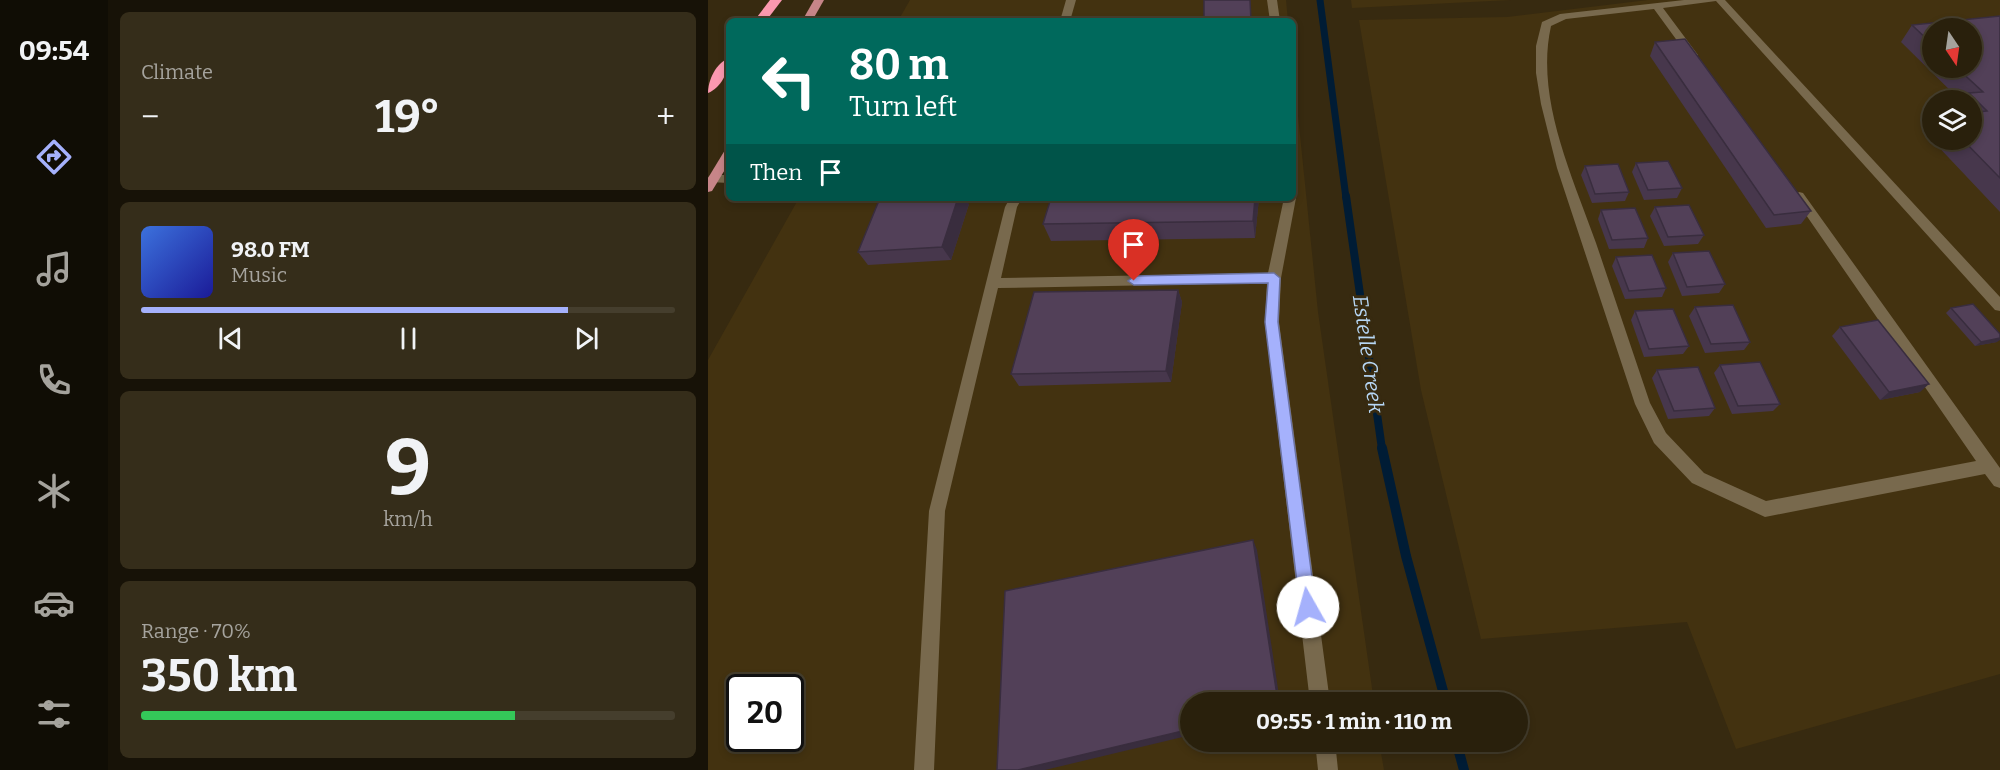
<!DOCTYPE html>
<html lang="en">
<head>
<meta charset="utf-8">
<style>
  body { margin:0; font-family:Bitter,serif; background:#352d1a; color:#f1f3f6; height:100vh; display:flex; flex-direction:column; font-size:22px; white-space:nowrap }
  * { box-sizing:border-box; margin:0 }
  p { font-size:20px; color:#a5a39d }
  .icon { flex:none; width:33px; height:33px; fill:none; stroke:currentColor; stroke-width:2; stroke-linecap:round; stroke-linejoin:round }
  .map { position:relative; flex:1; overflow:hidden }
  .sheet { display:flex; flex-direction:column; gap:12px; padding:12px; background:#171207; width:600px }
  .sheet>* { flex:none }
  .top-card { position:absolute; left:18px; top:18px; width:570px; height:183px; border-radius:9px; box-shadow:0 3px 9px #0003,0 0 0 2px #453e2d; background:#00695c; color:#fff; overflow:hidden }
  .needle { width:39px; rotate:167deg }
  .buttons { position:absolute; left:1214px; top:18px; display:grid; gap:12px }
  .buttons a { display:grid; place-items:center; width:60px; height:60px; border-radius:50%; background:#29200c; box-shadow:0 3px 9px #0003,0 0 0 2px #453e2d; font-size:30px }
  .speed { position:absolute; left:18px; top:674px; display:flex; gap:12px; font-size:30px; font-weight:700; text-align:center }
  .speed>* { display:grid; place-content:center; width:78px; height:78px; border-radius:50%; background:#29200c; box-shadow:0 3px 9px #0003,0 0 0 2px #453e2d; line-height:1 }
  .speed .limit { border:3px solid #111; border-radius:9px; background:#fff; color:#111 }
  .pin { position:absolute; display:grid; place-items:center; width:51px; height:51px; color:#fff; margin:-62px -26px; border-radius:50% 50% 50% 0; rotate:-45deg; box-shadow:0 0 6px #0007 }
  .pin .icon { rotate:45deg }
  .me { position:absolute; width:66px; margin:-33px; rotate:353deg; stroke-linejoin:round; filter:drop-shadow(0 0 4px #0008) }
  .turn { display:flex; align-items:center; gap:21px; height:126px; padding:0 24px; font-size:27px }
  .turn .icon { width:78px; height:78px; stroke-width:2.5 }
  .turn b { display:block; font-size:42px; line-height:51px }
  .then { display:flex; align-items:center; height:57px; padding:0 24px; background:#0003; gap:12px; font-size:22px }
  .big { font-size:45px; font-weight:700; line-height:1.1 }
  .sheet .tile { flex:1; display:flex; flex-direction:column; justify-content:center; gap:9px; min-width:0; padding:0 21px; border-radius:9px; background:#352d1a }
  .sheet .dial { align-items:center; gap:0 }
  .dial b { font-size:78px; line-height:1 }
  .song { display:flex; align-items:center; gap:18px }
  .cover { width:72px; height:72px; border-radius:9px; background:linear-gradient(135deg,hsl(220 70% 55%),hsl(240 70% 35%)) }
  .played { height:6px; border-radius:3px; background:linear-gradient(90deg,#a5b1fc 80%,#453e2d 80%) }
  .keys { display:flex; justify-content:space-around; direction:ltr }
  .heat { display:flex; justify-content:space-between; align-items:center; font-size:33px; direction:ltr }
  .charge { height:9px; border-radius:4px; background:linear-gradient(90deg,#34c759 70%,#453e2d 0) }
  .trip { position:absolute; left:472px; top:692px; width:348px; height:60px; border-radius:30px; background:#29200c; box-shadow:0 3px 9px #0003,0 0 0 2px #453e2d; font-weight:700; line-height:60px; text-align:center }
  main { display:flex; flex:1; min-height:0 }
  .tab-bar { display:flex; flex-direction:column; width:108px; justify-content:space-around; align-items:center; background:#100d05; color:#a5a39d }
  .tab-bar .icon { width:42px; height:42px }
  .tab-bar .selected { color:#a5b1fc }
  .tab-bar b { font-size:27px; color:#f1f3f6 }
  .map>svg:first-child { display:block }
  .built { fill:#433210; fill-rule:evenodd }
  .lines { fill:none; stroke-linecap:round; stroke-linejoin:round }
  .stream-far2 { stroke:#001c35; stroke-width:7 }
  .stream-far1 { stroke:#001c35; stroke-width:8 }
  .stream { stroke:#001c35; stroke-width:10 }
  .minor { fill:#78694d; fill-rule:evenodd }
  .major { fill:#c78588; fill-rule:evenodd }
  .highway { fill:#fb98af; fill-rule:evenodd }
  .wall { fill:#47374c; fill-rule:evenodd }
  .shaded-wall { fill:#392d3e }
  .building { fill:#524058; stroke:#392d3e; stroke-width:1.5 }
  .route { fill:#a5b1fc; stroke:#6b73a4; stroke-width:1.5 }
  .labels { text-anchor:middle; stroke-width:6; stroke-linejoin:round; paint-order:stroke }
  .water-label { font-size:21px; font-style:italic; fill:#b7d7f5; stroke:#372a10 }
</style>
</head>
<body>
<main>
<nav class="tab-bar">
<b>09:54</b>
<svg class="icon selected" aria-label="directions" viewBox="0 0 24 24"><path d="M12 3l9 9-9 9-9-9zM9 14v-3h6M13 9l2 2-2 2"/></svg>
<svg class="icon" aria-label="music" viewBox="0 0 24 24"><path d="M9 18V5l10-2v13"/><circle cx="6" cy="18" r="3"/><circle cx="16" cy="16" r="3"/></svg>
<svg class="icon" aria-label="phone" viewBox="0 0 24 24"><path d="M5 4h4l2 5-3 2q2 4 5 5l2-3 5 2v4C11 20 4 13 5 4z"/></svg>
<svg class="icon" aria-label="climate" viewBox="0 0 24 24"><path d="M12 3v18M4 7l16 10M4 17L20 7"/></svg>
<svg class="icon" aria-label="car" viewBox="0 0 24 24"><path d="M5 17H2v-5l4-1 3-4h7l3 4 3 1v5h-3M9 17h6M6 11h13"/><circle cx="7" cy="17" r="2"/><circle cx="17" cy="17" r="2"/></svg>
<svg class="icon" aria-label="filters" viewBox="0 0 24 24"><path d="M4 7h16M4 17h16"/><circle cx="9" cy="7" r="2"/><circle cx="15" cy="17" r="2"/></svg>
</nav>
<section class="sheet">
<div class="tile"><p>Climate</p>
<div class="heat"><a>−</a><b class="big">19°</b><a>+</a></div>
</div>
<div class="tile">
<div class="song"><i class="cover"></i><div><b>98.0 FM</b><p>Music</p></div></div>
<div class="played"></div>
<div class="keys"><svg class="icon" aria-label="previous" viewBox="0 0 24 24"><path d="M18 5L8 12l10 7zM5 5v14"/></svg><svg class="icon" aria-label="pause" viewBox="0 0 24 24"><path d="M8 5v14M16 5v14"/></svg><svg class="icon" aria-label="next" viewBox="0 0 24 24"><path d="M6 5l10 7-10 7zM19 5v14"/></svg></div>
</div>
<div class="tile dial"><b>9</b><p>km/h</p></div>
<div class="tile"><p>Range · 70%</p><b class="big">350 km</b><div class="charge"></div></div>
</section>
<div class="map">
<svg width="1292" height="770" viewBox="0 0 1292 770">
  <rect width="100%" height="100%" fill="#372a10"/>
  <g class="built">
    <path d="M202,0H578L580,21H190Z"/>
    <path d="M643,0H803L644,8Z"/>
    <path d="M940,0H1292V674L1028,749L979,622L773,639L713,390L651,20L799,17ZM1224,28H1263V68H1224ZM1224,100H1263V140H1224Z"/>
    <path d="M585,66L610,312L666,702H483V741H671L676,770H0V360L91,198H585ZM32,687H82V738H32Z"/>
  </g>
  <g class="lines">
    <path class="stream-far2" d="M612,0L638,198"/>
    <path class="stream-far1" d="M638,196L674,449"/>
    <g class="stream">
      <path d="M674,448L698,556L738,702"/>
      <path d="M748,741L756,770"/>
    </g>
    <g class="minor">
      <path d="M358,0H368L362,21H352Z"/>
      <path d="M559,0H569L572,21H562Z"/>
      <path d="M976,0H1017L1292,297V311L1287,310L1008,1L955,8L990,55L985,58L981,57L946,9L858,19L843,26C827,98 864,175 888,243C906,296 924,350 942,403L958,433L996,473L1058,501L1268,461L1087,199L1085,196L1091,192L1095,193L1292,468V488L1286,486L1277,474L1057,517L984,483L946,443L927,404L849,168L833,104L828,73V46L834,22L852,14Z"/>
      <path d="M5,175H21V183L1,182L0,177Z"/>
      <path d="M585,195L588,198L573,278L571,322L622,702H602L557,322L559,283L290,288L237,511L226,770H206L221,511L297,207L302,198H314L309,207L293,278L560,273L576,198H585Z"/>
      <path d="M607,741H627L630,770H610Z"/>
    </g>
    <g class="major">
      <path d="M106,0H116L104,21H94Z"/>
      <path d="M21,149V163L4,191L0,192V178L17,150Z"/>
    </g>
    <g class="highway">
      <path d="M62,0H74L58,21H46Z"/>
      <path d="M21,58C21,71 13,88 0,93C0,80 8,63 21,58Z"/>
    </g>
  </g>
  <g class="wall">
    <path d="M1292,16V212L1224,140H1263V100H1252L1193,42L1204,25ZM1224,28L1263,68H1224Z"/>
    <path d="M947,42L1103,211L1093,224L1058,228L942,56Z"/>
    <path d="M1224,127V139L1219,134Z"/>
    <path d="M928,163L974,188L969,198L936,200L924,172Z"/>
    <path d="M877,166L921,192L917,201L884,203L873,175Z"/>
    <path d="M343,198H551L547,238L343,241L335,224Z"/>
    <path d="M261,204L243,260L160,265L150,252Z"/>
    <path d="M947,207L996,235L990,244L956,246L942,216Z"/>
    <path d="M893,210L940,238L936,248L901,249L890,219Z"/>
    <path d="M965,253L1017,284L1011,293L974,296L960,262Z"/>
    <path d="M908,257L958,288L954,297L917,299L904,266Z"/>
    <path d="M470,290L474,302L463,382L311,386L303,374Z"/>
    <path d="M987,307L1042,342L1036,350L997,353L981,316Z"/>
    <path d="M1243,308L1289,342L1267,346L1238,313Z"/>
    <path d="M927,311L981,346L975,354L936,357L923,320Z"/>
    <path d="M1132,327L1212,392L1172,400L1124,336Z"/>
    <path d="M1012,365L1072,404L1065,411L1024,414L1006,373Z"/>
    <path d="M949,370L1007,408L1001,416L960,419L944,378Z"/>
  </g>
  <g class="shaded-wall">
    <path d="M250,198H257L261,204L243,260L234,247Z"/>
    <path d="M547,198H551L547,238L545,221Z"/>
    <path d="M470,290L474,302L463,382L458,371Z"/>
    <path d="M1292,338V340L1289,342L1267,346L1273,342Z"/>
    <path d="M1221,384L1212,392L1172,400L1181,392Z"/>
    <path d="M545,540L549,550L572,702H570Z"/>
    <path d="M483,729V735L337,770H310Z"/>
  </g>
  <g class="building">
    <path d="M496,0H542L543,21H496Z"/>
    <path d="M1292,16V178L1255,140H1263V113L1279,111L1261,93L1275,92L1249,68H1263V28H1224V44L1204,25Z"/>
    <path d="M977,39L1103,211L1066,215L947,42Z"/>
    <path d="M960,161L974,188L940,190L928,163Z"/>
    <path d="M910,164L921,192L887,194L877,166Z"/>
    <path d="M172,198H250L234,247L150,252Z"/>
    <path d="M343,198H547L545,221L335,224Z"/>
    <path d="M981,205L996,235L960,237L947,207Z"/>
    <path d="M927,208L940,238L904,240L893,210Z"/>
    <path d="M1001,251L1017,284L979,287L965,253Z"/>
    <path d="M944,255L958,288L921,291L908,257Z"/>
    <path d="M470,290L458,371L303,374L326,292Z"/>
    <path d="M1265,304L1292,334V338L1273,342L1243,308Z"/>
    <path d="M1025,305L1042,342L1003,344L987,307Z"/>
    <path d="M965,309L981,346L941,349L927,311Z"/>
    <path d="M1170,320L1221,384L1181,392L1132,327Z"/>
    <path d="M1052,362L1072,404L1030,406L1012,365Z"/>
    <path d="M990,367L1007,408L966,411L949,370Z"/>
    <path d="M545,540L570,702H483V729L310,770H289L297,591Z"/>
  </g>
  <path class="route" d="M566,273L572,278L570,322L608,607L606,613L600,615L594,613L592,607L557,322L560,283L426,285L420,281L426,276Z"/>
  <g class="labels">
    <g class="water-label">
      <text transform="translate(660 354) rotate(82)" y="7">Estelle Creek</text>
    </g>
  </g>
</svg>
<div class="buttons">
<a><svg class="needle" viewBox="-14 -14 28 28"><path d="M0-13l5 13h-10z" fill="#e53935"/><path d="M0 13l5-13h-10z" fill="#a5a39d"/></svg></a>
<a><svg class="icon" aria-label="layers" viewBox="0 0 24 24"><path d="M12 4l9 5-9 5-9-5zM3 14l9 5 9-5"/></svg></a>
</div>
<div class="speed"><div class="limit">20</div></div>
<div class="pin" style="left:426px;top:281px;background:#d93025"><svg class="icon" aria-label="arrive" viewBox="0 0 24 24"><path d="M6 21V4h12l-3 4 3 4H6"/></svg></div>
<svg class="me" style="left:600px;top:607px" viewBox="-20 -20 40 40"><circle r="19" fill="#fff"/><path d="M0-13L10 11 0 6-10 11z" fill="#a5b1fc"/></svg>
<div class="trip">09:55 · 1 min · 110 m</div>
<div class="top-card">
<div class="turn"><svg class="icon" aria-label="left" viewBox="0 0 24 24"><path d="M17 20v-9H6M10 6l-5 5 5 5"/></svg><div><b>80 m</b>Turn left</div></div>
<div class="then">Then<svg class="icon" aria-label="arrive" viewBox="0 0 24 24"><path d="M6 21V4h12l-3 4 3 4H6"/></svg></div>
</div>
</div>
</main>
</body>
</html>
